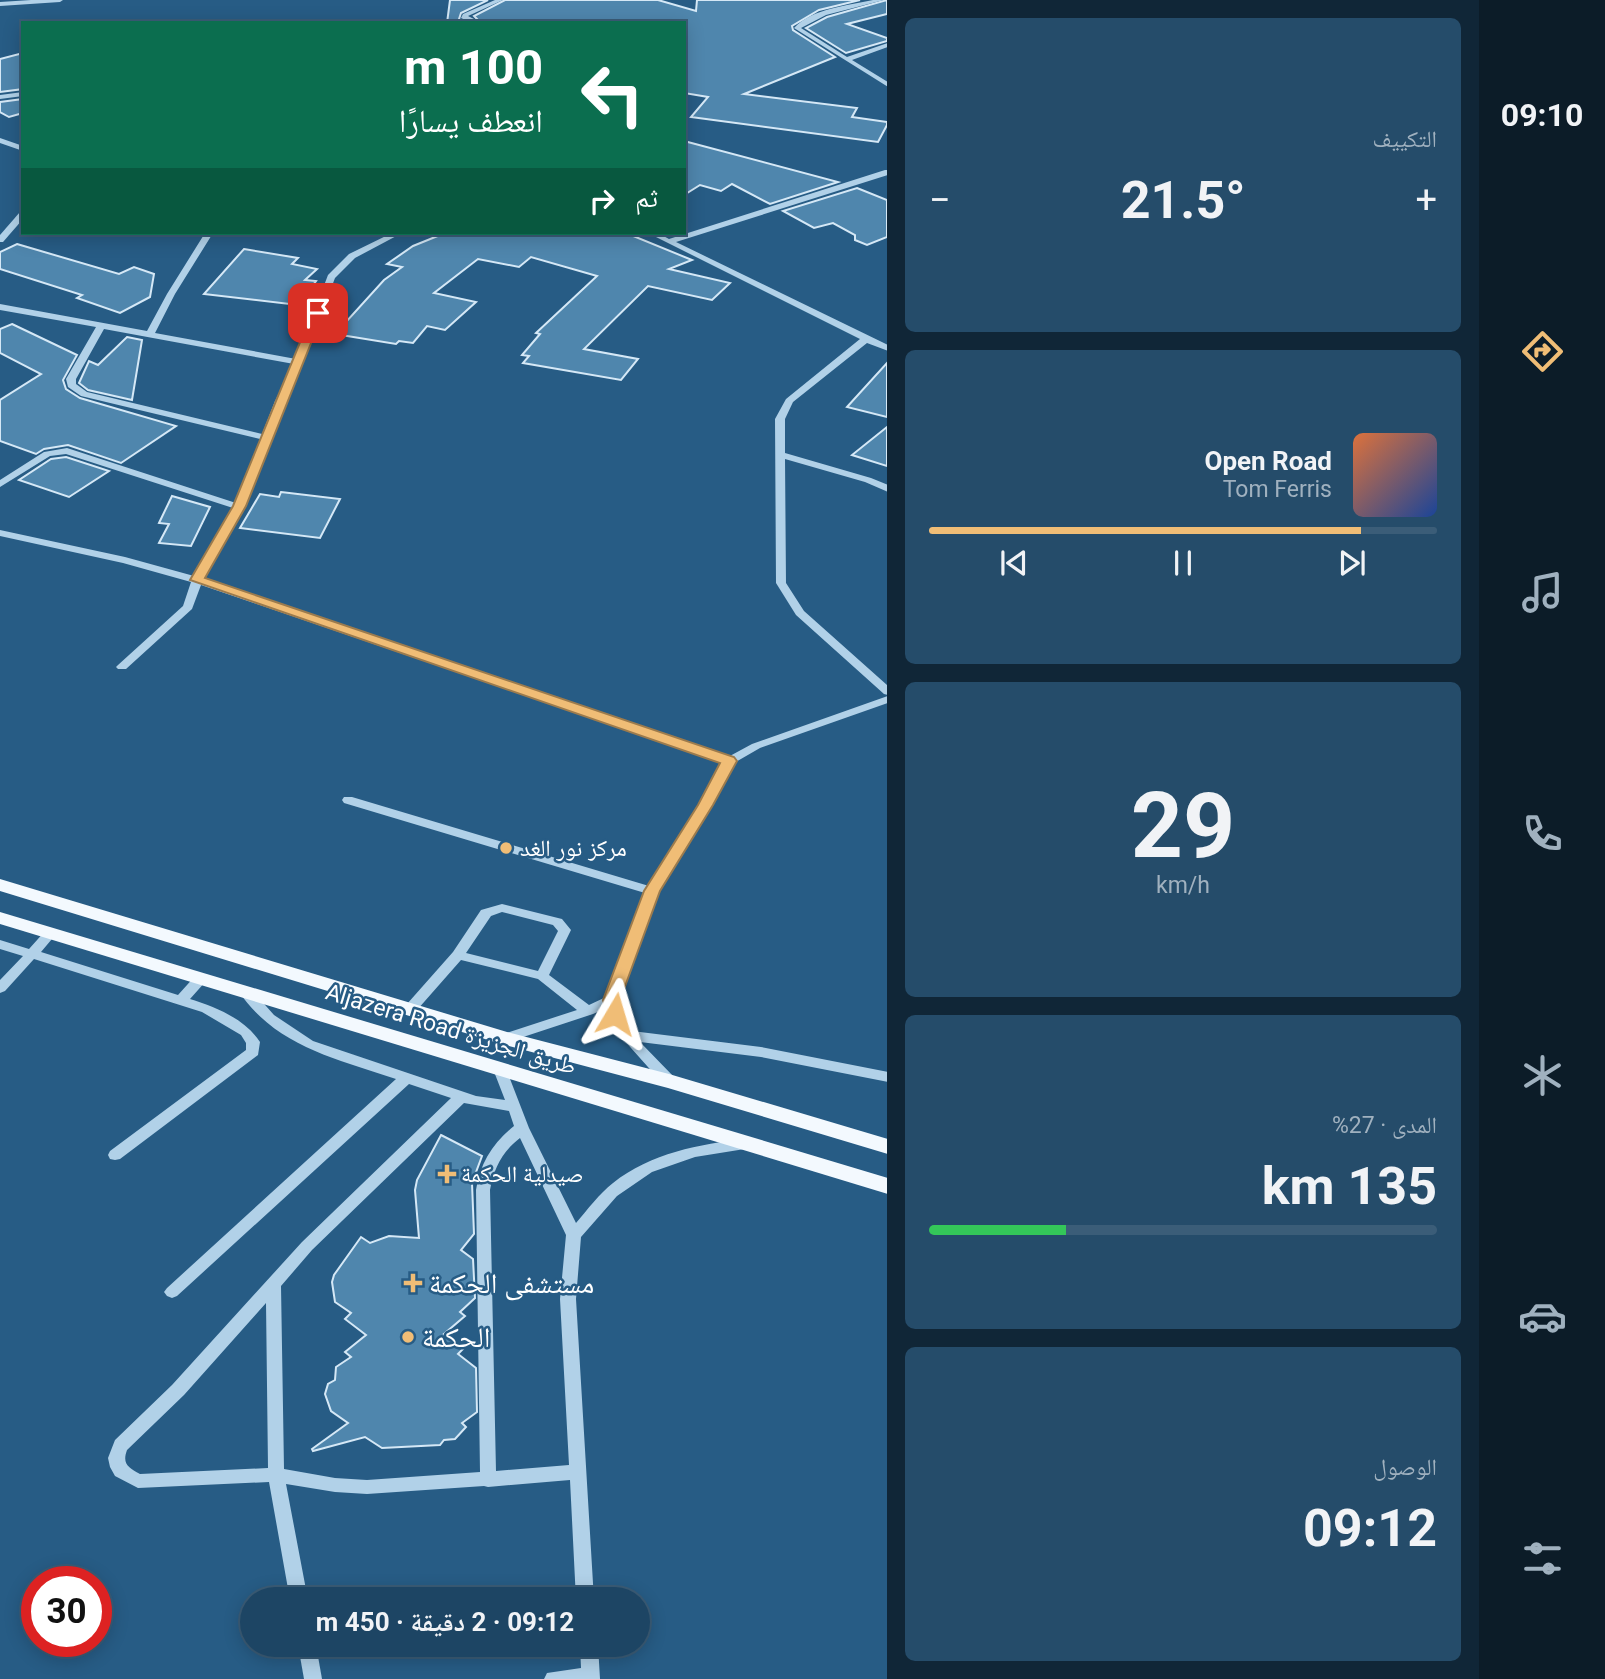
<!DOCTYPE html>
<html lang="ar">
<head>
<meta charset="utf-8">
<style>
  body { margin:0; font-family:Roboto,"Noto Naskh Arabic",sans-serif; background:#254c6a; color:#f1f3f6; direction:rtl; height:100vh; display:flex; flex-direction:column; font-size:26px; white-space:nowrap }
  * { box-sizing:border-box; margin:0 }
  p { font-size:23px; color:#a0b1bf }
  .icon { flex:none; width:38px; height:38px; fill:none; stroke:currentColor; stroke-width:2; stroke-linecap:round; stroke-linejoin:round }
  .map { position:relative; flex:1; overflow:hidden; direction:ltr }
  .drawer { display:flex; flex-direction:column; gap:18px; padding:18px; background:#102637; width:592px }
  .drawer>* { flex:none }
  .top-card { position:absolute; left:21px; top:21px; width:665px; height:214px; border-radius:0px; box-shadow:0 4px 18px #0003,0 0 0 2px #3b5d78; direction:rtl; background:#0b6e4f; color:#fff; overflow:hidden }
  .speed { position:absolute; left:21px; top:1566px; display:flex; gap:14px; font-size:35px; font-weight:700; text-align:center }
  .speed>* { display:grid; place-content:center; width:91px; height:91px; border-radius:50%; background:#1d4564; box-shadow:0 4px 18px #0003,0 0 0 2px #3b5d78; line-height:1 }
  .speed .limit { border:10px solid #d22; background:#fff; color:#111 }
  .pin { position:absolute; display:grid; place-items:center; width:60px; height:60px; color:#fff; margin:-30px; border-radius:14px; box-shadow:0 4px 10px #0006 }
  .me { position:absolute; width:77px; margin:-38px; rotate:7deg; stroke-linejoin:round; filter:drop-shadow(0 0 5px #0008) }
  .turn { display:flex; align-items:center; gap:24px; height:147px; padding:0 28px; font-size:32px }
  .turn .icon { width:91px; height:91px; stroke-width:2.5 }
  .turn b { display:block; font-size:49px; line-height:60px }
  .then { display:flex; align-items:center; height:66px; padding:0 28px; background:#0003; gap:14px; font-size:26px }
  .big { font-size:52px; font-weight:700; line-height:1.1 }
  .drawer .tile { flex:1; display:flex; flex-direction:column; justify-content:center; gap:10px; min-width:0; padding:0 24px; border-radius:10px; background:#254c6a }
  .drawer .dial { align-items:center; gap:0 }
  .dial b { font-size:91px; line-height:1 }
  .song { display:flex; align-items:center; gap:21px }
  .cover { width:84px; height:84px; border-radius:10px; background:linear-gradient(135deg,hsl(20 70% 55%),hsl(220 70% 35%)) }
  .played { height:7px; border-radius:4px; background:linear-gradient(90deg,#f0bd76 85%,#3b5d78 85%) }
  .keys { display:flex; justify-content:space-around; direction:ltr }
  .heat { display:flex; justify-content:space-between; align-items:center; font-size:38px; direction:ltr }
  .charge { height:10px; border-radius:5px; background:linear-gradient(90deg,#34c759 27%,#3b5d78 0) }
  .trip { position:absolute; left:240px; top:1587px; width:410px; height:70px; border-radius:35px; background:#1d4564; box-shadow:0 4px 18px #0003,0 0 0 2px #3b5d78; font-weight:700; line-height:70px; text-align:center; direction:rtl }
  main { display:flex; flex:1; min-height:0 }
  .tabs { display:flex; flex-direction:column; width:126px; justify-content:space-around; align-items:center; background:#0c1c28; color:#a0b1bf }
  .tabs .icon { width:49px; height:49px }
  .tabs .selected { color:#f0bd76 }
  .tabs b { font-size:32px; color:#f1f3f6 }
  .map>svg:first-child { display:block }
  .building { fill:#4f86ad; stroke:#d5e8f6; stroke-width:2 }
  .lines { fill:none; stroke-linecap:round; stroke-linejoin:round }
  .minor { fill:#b1d1e8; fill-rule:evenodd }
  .major { fill:#f3f9fe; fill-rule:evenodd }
  .route { fill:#f0bd76; stroke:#9c7b4d; stroke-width:2 }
  .poi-dot { fill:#f0bd76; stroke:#275c85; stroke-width:2.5 }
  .labels { text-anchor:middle; stroke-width:5; stroke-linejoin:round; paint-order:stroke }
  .poi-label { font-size:23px; fill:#fff; stroke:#275c85; text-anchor:start }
  .street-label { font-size:23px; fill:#fff; stroke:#275c85 }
  .near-poi-label { font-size:28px; fill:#fff; stroke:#275c85; text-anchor:start }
</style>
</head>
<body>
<main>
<nav class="tabs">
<b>09:10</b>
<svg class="icon selected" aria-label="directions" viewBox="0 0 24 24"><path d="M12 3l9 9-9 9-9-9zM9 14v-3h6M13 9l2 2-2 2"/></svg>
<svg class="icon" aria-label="music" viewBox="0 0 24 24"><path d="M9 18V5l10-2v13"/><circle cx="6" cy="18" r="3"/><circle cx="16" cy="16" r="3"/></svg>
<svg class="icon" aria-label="phone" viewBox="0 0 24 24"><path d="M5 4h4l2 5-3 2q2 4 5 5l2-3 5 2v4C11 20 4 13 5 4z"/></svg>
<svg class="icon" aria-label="climate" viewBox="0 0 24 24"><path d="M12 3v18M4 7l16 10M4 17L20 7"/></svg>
<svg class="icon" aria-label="car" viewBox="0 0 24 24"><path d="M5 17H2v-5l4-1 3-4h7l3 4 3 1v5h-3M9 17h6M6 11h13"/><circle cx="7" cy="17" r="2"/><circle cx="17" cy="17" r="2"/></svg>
<svg class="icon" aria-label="filters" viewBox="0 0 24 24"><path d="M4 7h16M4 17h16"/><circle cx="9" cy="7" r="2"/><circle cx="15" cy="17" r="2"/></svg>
</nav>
<section class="drawer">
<div class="tile"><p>التكييف</p>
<div class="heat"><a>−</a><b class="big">21.5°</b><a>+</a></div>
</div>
<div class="tile">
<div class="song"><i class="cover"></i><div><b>Open Road</b><p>Tom Ferris</p></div></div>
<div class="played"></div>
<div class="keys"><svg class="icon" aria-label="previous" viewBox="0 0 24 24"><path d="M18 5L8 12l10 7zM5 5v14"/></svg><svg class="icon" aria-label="pause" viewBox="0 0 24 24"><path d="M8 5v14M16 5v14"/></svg><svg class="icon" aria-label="next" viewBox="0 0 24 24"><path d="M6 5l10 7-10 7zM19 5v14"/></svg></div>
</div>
<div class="tile dial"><b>29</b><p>km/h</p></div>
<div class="tile"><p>المدى · 27%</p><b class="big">135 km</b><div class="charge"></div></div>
<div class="tile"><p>الوصول</p><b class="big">09:12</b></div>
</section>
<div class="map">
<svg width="888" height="1679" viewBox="0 0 888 1679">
  <rect width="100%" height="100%" fill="#275c85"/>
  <g class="building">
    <path d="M450,0H488L461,13L459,19L465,23H447Z"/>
    <path d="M505,0H658L696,11L697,0H860L819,10L792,26L793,30L835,57L744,94L857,108L852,117L887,122V125L878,142L691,117L708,97L684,93V23H481L474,16Z"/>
    <path d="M887,0V14L847,24L887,38V41L846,53L806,28L827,17Z"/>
    <path d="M23,53V89L0,92V59Z"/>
    <path d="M23,99V113L9,117L0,112V102Z"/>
    <path d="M684,141L838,182L770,204L732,184L721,191L700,185L684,195Z"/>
    <path d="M857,188L887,200V237L867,245L855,240V235L833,223L814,228L783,211Z"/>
    <path d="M445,233H626L692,260L669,269L730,283L712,300L648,286L584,349L638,359L621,380L523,363L529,356L522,355L540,334L536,333L597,276L531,257L519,267L478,259L434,293L476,302L445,330L427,326L413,343L399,341L396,344L335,334L384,280L402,267L387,264L413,246Z"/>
    <path d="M17,244L119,274L134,267L154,274L150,297L120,313L77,298L82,295L0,269V252Z"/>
    <path d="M244,249L298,258L292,264L317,269L305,280L316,281L298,305L204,294Z"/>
    <path d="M12,324L77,355L63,380L66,389L80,398L176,426L121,463L68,445L44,449L36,454L0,441V400L41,374L0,353V329Z"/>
    <path d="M127,337L142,340L132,400L88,390L79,383L89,361L98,365Z"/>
    <path d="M887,363V417L847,407Z"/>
    <path d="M887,427V466L852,455Z"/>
    <path d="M66,457L109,471L69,497L19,480L51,459Z"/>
    <path d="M281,492L340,499L320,538L240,528L260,494L279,497Z"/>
    <path d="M172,496L210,507L191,546L159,543L169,524L159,523Z"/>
    <path d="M441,1135L482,1156L472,1183L474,1234L461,1250L473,1259L475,1298L460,1312L465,1316L444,1334L464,1348L458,1354L476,1368L477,1412L462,1423L466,1427L455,1439L444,1440L440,1445L382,1448L365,1437L313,1451L312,1449L348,1423L331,1411L325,1394L328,1384L335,1380L336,1367L351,1357L345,1352L366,1335L345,1319L351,1313L335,1302L332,1282L334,1275L361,1237L370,1243L389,1236L419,1238L415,1190L417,1180Z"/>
  </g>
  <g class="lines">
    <g class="minor">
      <path d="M31,0H63L60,2L0,6V2Z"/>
      <path d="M495,0H503L468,16L478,21L479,23H472L461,18L463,14Z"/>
      <path d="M873,0H884L826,15L801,28L847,57L888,43V47L852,60L888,82V87L794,28C813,8 847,6 873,0Z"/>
      <path d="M23,92V96L0,99V95Z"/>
      <path d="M0,138L23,146V151L0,143Z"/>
      <path d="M885,170H888V175L676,242L888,345V351L867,343L793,402L785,419V453L871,478L888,485V492L865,482L785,459L786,583L804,611L888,686V695L884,694L796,615L776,583L775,419L786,399L860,339L648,233H658L669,239Z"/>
      <path d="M20,212H23V219L3,242H0V235Z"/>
      <path d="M205,233H213L175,294L155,333L296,359L328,275L349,254L392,233H402L355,258L335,278L303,362L285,401L244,507L203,579L728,757L752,744L888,696V703L760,748L734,763L712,805L658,891L619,1000L632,1031L761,1047L888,1072V1082L761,1057L640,1042L674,1077L676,1081L674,1085H664L623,1039L620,1038L607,1008L593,1014L505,1043L500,1041L498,1038L500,1035L577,1010L538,979L461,960L417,1010H407L405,1007L407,1004L453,952L481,910L502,904L562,919L571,930L549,975L589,1005L606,997L645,893L344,803L342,800L344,797H352L649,886L700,805L722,763L201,585L192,609L126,669H118L116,667L118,665L183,606L191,582L123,563L0,536V530L125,557L194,576L233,508L66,454L50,456L0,487V480L44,452L67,448L236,503L260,439L81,396L68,387L66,379L96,327L0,310V304L147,331L167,294ZM104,329L294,364L275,401L262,434L87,392L76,384V379ZM502,912L553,925L558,931L538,971L466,953L491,916Z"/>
      <path d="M51,929L57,933L41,952L178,995L196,975H206L208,978L206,981L190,999C216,1007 245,1019 260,1042L258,1055L120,1159L115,1160L110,1159L108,1155L110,1151L246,1050V1043L241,1035L202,1012L34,959L5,991L0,993V980L23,956L0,949V940L29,949L46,930Z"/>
      <path d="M246,987L251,989L274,1015L313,1041L476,1096L505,1100L493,1069L495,1066H505L529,1128L576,1223C588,1209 599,1194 613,1183C651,1153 699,1144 746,1139L751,1140L753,1144L751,1148L695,1157L652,1172L617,1196L581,1237L576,1299L594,1600H576L570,1480L488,1487L484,1486L367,1494L335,1492L286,1484L308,1600H290L269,1482L138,1488L115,1476L110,1467L108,1458L115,1440L172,1385L302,1242L451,1098L409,1084L177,1296L172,1298L167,1296L164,1292L167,1288L396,1079C337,1059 277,1047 239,992L241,989ZM464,1103L509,1111L514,1126C493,1143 480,1163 476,1190L480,1472L367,1480L335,1478L284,1469L281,1286L312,1250ZM520,1138L566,1235L560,1299L569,1465L496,1471L490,1190C494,1168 502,1152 520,1138ZM266,1303L268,1468L140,1474C128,1467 122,1464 127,1450L184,1395Z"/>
      <path d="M298,1645H316L322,1679H304Z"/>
      <path d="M580,1645H598L600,1679H544L547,1673L581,1668Z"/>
    </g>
    <g class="major">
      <path d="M0,879L507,1032L669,1074L888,1139V1154L668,1088L498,1043L0,891Z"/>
      <path d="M0,912L888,1178V1194L0,924Z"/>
    </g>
  </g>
  <path class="route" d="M318,309L323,313L246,506L205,578L734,757L737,761L713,805L660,891L620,1000L623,1014L621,1018H608L603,1000L644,891L698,805L720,763L190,580L233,506L312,313Z"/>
  <g class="poi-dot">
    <circle cx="506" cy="848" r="7"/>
    <path d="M443.5 1163.5h7v7h7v7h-7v7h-7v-7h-7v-7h7z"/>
    <path d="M409.5 1272.5h7v7h7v7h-7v7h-7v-7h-7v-7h7z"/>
    <circle cx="408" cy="1337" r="7"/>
  </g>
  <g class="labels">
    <g class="poi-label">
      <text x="520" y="856">مركز نور الغد</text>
      <text x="461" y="1182">صيدلية الحكمة</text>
    </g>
    <g class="street-label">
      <text transform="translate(451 1029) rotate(17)" y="8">Aljazera Road طريق الجزيزة</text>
    </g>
    <g class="near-poi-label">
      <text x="429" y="1293">مستشفى الحكمة</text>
      <text x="422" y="1347">الحكمة</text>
    </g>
  </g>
</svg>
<div class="speed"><div class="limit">30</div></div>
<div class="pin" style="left:318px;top:313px;background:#d93025"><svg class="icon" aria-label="arrive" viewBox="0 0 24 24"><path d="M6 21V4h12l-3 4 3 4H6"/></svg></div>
<svg class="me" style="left:615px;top:1014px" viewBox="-20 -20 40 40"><path d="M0-17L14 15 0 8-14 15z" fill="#f0bd76" stroke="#fff" stroke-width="4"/></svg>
<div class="trip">09:12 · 2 دقيقة · 450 m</div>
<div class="top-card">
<div class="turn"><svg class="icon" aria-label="left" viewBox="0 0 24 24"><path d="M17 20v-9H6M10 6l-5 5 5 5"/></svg><div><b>100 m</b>انعطف يسارًا</div></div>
<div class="then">ثم<svg class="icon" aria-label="right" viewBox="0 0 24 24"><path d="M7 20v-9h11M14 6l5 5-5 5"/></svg></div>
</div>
</div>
</main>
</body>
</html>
